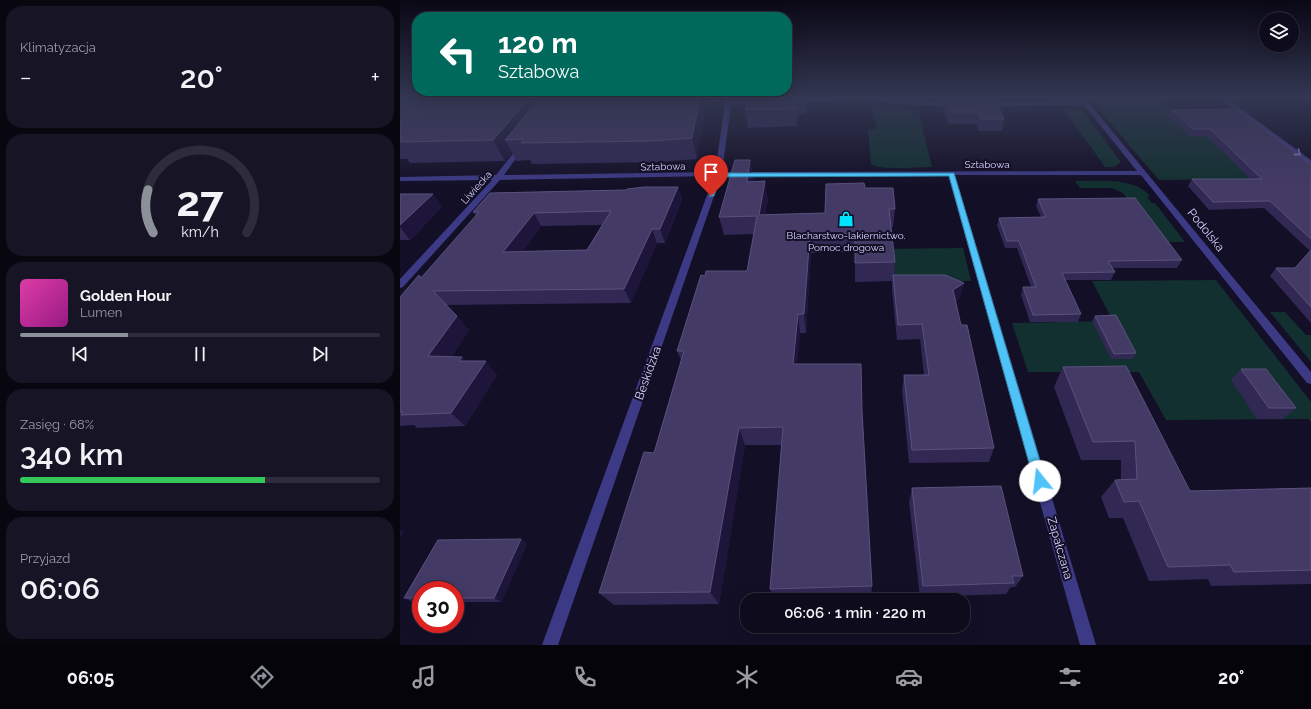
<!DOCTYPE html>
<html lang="pl">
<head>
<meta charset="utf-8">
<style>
  body { margin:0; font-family:Raleway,sans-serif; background:#171425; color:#f1f3f6; height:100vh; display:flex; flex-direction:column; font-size:15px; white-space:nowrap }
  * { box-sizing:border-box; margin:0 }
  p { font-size:13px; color:#9b9ba3 }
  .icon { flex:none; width:22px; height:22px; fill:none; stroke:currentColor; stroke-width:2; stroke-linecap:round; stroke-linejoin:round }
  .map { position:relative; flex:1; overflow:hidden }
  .drawer { display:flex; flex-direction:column; gap:6px; padding:6px; background:#08060f; width:400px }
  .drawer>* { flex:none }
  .hud { position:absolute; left:12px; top:12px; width:380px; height:84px; border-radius:16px; box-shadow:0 4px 16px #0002,0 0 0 1px #2e2b3b; background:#00695c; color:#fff; overflow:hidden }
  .tools { position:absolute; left:859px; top:12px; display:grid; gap:8px }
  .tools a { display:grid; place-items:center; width:40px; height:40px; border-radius:50%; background:#0e0b1c; box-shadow:0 4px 16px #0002,0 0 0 1px #2e2b3b; font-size:20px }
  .speed { position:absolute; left:12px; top:581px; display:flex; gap:8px; font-size:20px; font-weight:700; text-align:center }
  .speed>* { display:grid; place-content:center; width:52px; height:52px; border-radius:50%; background:#0e0b1c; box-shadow:0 4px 16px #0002,0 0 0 1px #2e2b3b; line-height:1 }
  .speed .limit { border:6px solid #d22; background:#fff; color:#111 }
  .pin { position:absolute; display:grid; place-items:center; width:34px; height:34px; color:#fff; margin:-41px -17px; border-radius:50% 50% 50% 0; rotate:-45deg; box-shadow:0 0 4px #0007 }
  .pin .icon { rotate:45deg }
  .me { position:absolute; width:44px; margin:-22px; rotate:344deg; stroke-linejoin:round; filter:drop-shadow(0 0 3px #0008) }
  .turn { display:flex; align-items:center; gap:14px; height:84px; padding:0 20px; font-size:18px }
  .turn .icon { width:52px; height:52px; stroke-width:2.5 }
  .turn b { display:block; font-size:28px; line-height:34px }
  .big { font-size:30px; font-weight:600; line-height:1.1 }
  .drawer .card { flex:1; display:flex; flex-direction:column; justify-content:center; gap:6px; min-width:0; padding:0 14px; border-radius:16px; background:#171425 }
  .drawer .dial { align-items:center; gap:0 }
  .dial svg { height:104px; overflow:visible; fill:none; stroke:#2e2b3b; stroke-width:7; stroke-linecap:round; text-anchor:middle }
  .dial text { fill:#f1f3f6; stroke:none }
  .song { display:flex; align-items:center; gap:12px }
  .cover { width:48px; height:48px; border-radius:6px; background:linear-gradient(135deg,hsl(320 70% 55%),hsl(310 70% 35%)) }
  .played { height:4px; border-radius:2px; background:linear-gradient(90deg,#8c9099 30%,#2e2b3b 30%) }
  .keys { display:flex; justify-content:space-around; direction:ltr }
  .heat { display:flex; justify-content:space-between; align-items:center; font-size:22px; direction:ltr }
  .charge { height:6px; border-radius:3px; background:linear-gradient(90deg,#34c759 68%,#2e2b3b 0) }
  .trip { position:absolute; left:340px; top:593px; width:230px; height:40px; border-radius:16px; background:#0e0b1c; box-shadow:0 4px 16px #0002,0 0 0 1px #2e2b3b; font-weight:600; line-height:40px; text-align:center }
  .tab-bar { display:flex; height:64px; justify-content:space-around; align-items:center; background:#06040b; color:#9b9ba3 }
  .tab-bar .icon { width:28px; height:28px }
  .tab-bar .selected { color:#8c9099 }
  .tab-bar b { font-size:18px; color:#f1f3f6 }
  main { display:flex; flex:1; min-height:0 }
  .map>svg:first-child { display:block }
  .green { fill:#12302f }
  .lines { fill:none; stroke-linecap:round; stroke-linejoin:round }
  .minor { fill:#3d3a85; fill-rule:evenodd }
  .wall { fill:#312854; fill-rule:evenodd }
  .shaded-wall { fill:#1d163a }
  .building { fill:#433a66; stroke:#5a527e; fill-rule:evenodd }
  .oneway { stroke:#837fbc }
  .route { fill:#4fc3f7; stroke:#337fa1 }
  .labels { text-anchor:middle; stroke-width:4; stroke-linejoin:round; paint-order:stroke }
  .far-street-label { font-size:10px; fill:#d9d4ff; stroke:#130f26 }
  .far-poi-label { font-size:10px; fill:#d9d4ff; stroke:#130f26 }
  .street-label { font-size:12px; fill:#d9d4ff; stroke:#130f26 }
</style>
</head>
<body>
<main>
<section class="drawer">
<div class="card"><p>Klimatyzacja</p>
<div class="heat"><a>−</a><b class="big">20°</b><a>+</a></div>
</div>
<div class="card dial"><svg viewBox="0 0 100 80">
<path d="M14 69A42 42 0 1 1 86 69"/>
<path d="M14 69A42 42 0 0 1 10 36" stroke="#8c9099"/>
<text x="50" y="56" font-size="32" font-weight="700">27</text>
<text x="50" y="72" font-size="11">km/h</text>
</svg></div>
<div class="card">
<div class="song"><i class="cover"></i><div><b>Golden Hour</b><p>Lumen</p></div></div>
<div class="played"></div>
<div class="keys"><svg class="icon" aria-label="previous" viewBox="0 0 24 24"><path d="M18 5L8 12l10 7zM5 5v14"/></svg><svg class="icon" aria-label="pause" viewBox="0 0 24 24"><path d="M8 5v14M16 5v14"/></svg><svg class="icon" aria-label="next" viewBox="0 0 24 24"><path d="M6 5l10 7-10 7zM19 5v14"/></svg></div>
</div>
<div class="card"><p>Zasięg · 68%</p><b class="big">340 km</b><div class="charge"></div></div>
<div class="card"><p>Przyjazd</p><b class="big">06:06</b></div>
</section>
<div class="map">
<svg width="911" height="645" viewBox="0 0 911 645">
  <rect width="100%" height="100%" fill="#130f26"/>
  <g class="green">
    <path d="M688,97H757L780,116L789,136H861L842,171L850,179L759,180Z"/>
    <path d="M470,103L500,109L518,110L532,167C518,167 481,171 471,164L468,129H477Z"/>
    <path d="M663,108L682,110L721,162L714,167H705Z"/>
    <path d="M675,181C697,181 735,177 750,196L747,197L752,203H755L785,242H757L723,193L712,188H680Z"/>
    <path d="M563,248L571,281H476L475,249Z"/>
    <path d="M816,280L911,402V422L909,419L766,420L739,372H628L612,323L713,321L692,281Z"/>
    <path d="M870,312H885L906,335H911V362Z"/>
  </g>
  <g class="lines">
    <g class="minor">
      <path d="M326,97H332L331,101L360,100L363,102L360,104L331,105L322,172L737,171L684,105L584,106L581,104L584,102L682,101L678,97H684L911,372V384L907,383L741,175H555L696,645H680L548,175L321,176L158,645H142L314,176L100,180L3,287L0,288V279L92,180L0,181V177L96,175L119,146L121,145L124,147L104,175L315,172Z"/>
      <path d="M472,97L510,101L556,102L559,104L556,106L510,105L468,100L392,102L389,100L392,98Z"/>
      <path d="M819,97H825L911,160V165Z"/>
    </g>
  </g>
  <g class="wall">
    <path d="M0,97H307L297,159L258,162L132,164L130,160L116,161L112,152L105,161L10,163L7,159H0Z"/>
    <path d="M349,97H405L406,114H397V126L348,128L345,110Z"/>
    <path d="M540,97H594L604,119L602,131H579L576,124H548L543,107L544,100H541Z"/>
    <path d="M771,110L911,164V323L870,276L876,268H895L910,251L864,208L809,210L788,186L792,179H850L807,136H789L768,116Z"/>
    <path d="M350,160L353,177L352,182L368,199L365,214L425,213L465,188L495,209L493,227H491L495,262L494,275L564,283L560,298L555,302L561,325L594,448L589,462L509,463L502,390L504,375H524L520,339L497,340L492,290V281L455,282V252L411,253L406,333H400L397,364L462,411L472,586L471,598L414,600H374L370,589L382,445H345L319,604L214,605L199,593L254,453L281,360L277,351L305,276L347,271L354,234L324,235L319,217Z"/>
    <path d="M278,187L282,200L265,243H257L231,303L46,305L69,330L51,357H62L66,361L97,375L65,426L17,428L14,425L0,426V297L21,278L76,216L73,212L226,190ZM202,225L187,250L123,251L141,226Z"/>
    <path d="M0,194L42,207L10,240H0Z"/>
    <path d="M638,199L782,260L777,268H713L715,272L711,280H665L681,314L678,322H630L621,295L623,287H631L617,248H605L597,225L599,218L641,217L636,206Z"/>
    <path d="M695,316L736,353L733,359H711L692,321Z"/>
    <path d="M663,367L790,491L911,488V584L811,586L808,579L749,581L723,518H709L701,497L715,480L721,479V460H681L654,387Z"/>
    <path d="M841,369L896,408L883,419H857L831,380Z"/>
    <path d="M512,488L623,576L615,587H611L606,594L520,597L509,502Z"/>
    <path d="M121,539L127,544L101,602H55V590H21V602H13L4,598L38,540Z"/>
  </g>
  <g class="shaded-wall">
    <path d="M130,97H154L105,140L112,152L105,161L93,140Z"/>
    <path d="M300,97H307L297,159L292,138Z"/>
    <path d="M350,160L353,177L350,200L347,182Z"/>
    <path d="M365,181L368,199L362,233L359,215Z"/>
    <path d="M278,187L282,200L265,243L260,229Z"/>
    <path d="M33,194L42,207L10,240L0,227V225Z"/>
    <path d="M134,213L141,226L112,266L103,252Z"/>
    <path d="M252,229L257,243L231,303L224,289Z"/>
    <path d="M410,234L411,253L406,333L404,314Z"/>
    <path d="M564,283L560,298L550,305L553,290Z"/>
    <path d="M398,314L400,333L395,383L393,364Z"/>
    <path d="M57,316L69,330L42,370L28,356Z"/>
    <path d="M62,357L74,371L59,361Z"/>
    <path d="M86,361L97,375L65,426L51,413Z"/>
    <path d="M339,428L345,445L319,604L310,592Z"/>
    <path d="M0,530L4,532L0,538Z"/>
    <path d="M121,539L127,544L101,602L94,598Z"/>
  </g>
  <g class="building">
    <path d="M0,97H130L93,140L0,142V139L2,137H0Z"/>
    <path d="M141,97H300L292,138L251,141L121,143L124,139L105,140Z"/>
    <path d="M349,97H401H395L396,109L345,110Z"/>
    <path d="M545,97H594L604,119H581L578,112H550Z"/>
    <path d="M837,109L911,164V239L870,201L813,202L792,179H862L810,129H793L771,110Z"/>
    <path d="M335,160H350L347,182L365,181L359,215L425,213L426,184L464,183L465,188H493L495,209H489L495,262L455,263V234H410L404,314H398L393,364H461L462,411L472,586L370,589L383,427L339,428L310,592L199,593L244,452L254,453L284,351H277L301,275L305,276L306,271H347L357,216L319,217Z"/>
    <path d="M244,187H278L260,229H252L224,289L33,291L57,316L28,356L62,357L59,361H86L51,413L1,415L3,412H0V297L19,275L21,278L79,212H73L90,193L226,190L227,189ZM211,211L187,250L103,252L134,213Z"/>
    <path d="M0,194H33L0,225Z"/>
    <path d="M735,198L782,260L708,261L715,272L662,273L681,314L633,315L623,287H636L619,241H607L599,218L646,217L638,199Z"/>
    <path d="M911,250V307L876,268H895Z"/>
    <path d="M493,275H545L564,283L553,290L561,325H567L594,448L512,450L504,375H529L522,324L498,325Z"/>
    <path d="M716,315L736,353L714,354L695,316Z"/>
    <path d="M726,366L790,491L911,488V570L834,572L830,565L768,567L739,501L724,502L715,480L737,479L735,441L693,442L663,367Z"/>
    <path d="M841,369H866L896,408H869Z"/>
    <path d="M601,486L623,576H612L614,583L523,586L512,488Z"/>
    <path d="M121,539L94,598H55V590H21V598H4L38,540Z"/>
  </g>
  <defs><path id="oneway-chevron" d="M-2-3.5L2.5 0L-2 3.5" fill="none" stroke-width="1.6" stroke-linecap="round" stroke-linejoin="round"/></defs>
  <use class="oneway" href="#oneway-chevron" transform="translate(898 153) rotate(36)"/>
  <linearGradient id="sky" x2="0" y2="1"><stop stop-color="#0a0815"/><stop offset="0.52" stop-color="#333752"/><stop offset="1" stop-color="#333752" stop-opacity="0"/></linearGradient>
  <rect width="911" height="187" fill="url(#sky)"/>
  <path class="route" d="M318,173H554L646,481L645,485L640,487L636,485L634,481L549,176L321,177L314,196L309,197L315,175Z"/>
  <defs>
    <symbol id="shop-bare" viewBox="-9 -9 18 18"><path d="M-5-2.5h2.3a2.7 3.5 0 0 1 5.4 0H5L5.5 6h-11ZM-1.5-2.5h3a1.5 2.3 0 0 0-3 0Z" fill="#00e5ff" stroke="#130f26" stroke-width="2.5" paint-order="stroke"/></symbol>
  </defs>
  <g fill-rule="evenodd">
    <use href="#shop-bare" x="435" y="208" width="22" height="22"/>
  </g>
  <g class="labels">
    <g class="far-street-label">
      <text x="587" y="168">Sztabowa</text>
      <text transform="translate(263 166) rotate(-1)" y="4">Sztabowa</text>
      <text transform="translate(76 187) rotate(-48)" y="4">Liwiecka</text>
    </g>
    <g class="far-poi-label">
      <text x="446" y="239">Blacharstwo-lakiernictwo.<tspan x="446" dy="12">Pomoc drogowa</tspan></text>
    </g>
    <g class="street-label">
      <text transform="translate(806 230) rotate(51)" y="4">Podolska</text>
      <text transform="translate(248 373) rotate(-70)" y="4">Beskidzka</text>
      <text transform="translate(660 548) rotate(74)" y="4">Zapałczana</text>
    </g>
  </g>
</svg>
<div class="tools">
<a><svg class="icon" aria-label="layers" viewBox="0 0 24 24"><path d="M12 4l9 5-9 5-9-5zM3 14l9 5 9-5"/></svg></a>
</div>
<div class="speed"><div class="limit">30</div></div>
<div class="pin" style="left:311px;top:196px;background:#d93025"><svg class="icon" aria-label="arrive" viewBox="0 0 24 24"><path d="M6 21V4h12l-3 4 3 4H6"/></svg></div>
<svg class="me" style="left:640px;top:481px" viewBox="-20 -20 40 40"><circle r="19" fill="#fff"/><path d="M0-13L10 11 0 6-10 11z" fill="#4fc3f7"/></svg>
<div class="trip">06:06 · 1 min · 220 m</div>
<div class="hud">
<div class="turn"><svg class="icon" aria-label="left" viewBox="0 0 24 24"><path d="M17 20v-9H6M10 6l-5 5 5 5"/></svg><div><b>120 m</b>Sztabowa</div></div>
</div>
</div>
</main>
<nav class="tab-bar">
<b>06:05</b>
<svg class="icon selected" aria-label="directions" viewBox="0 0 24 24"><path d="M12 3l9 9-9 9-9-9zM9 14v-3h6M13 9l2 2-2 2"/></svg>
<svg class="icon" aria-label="music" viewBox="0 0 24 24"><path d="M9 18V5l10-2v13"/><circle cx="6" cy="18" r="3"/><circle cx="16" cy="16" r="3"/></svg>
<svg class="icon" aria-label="phone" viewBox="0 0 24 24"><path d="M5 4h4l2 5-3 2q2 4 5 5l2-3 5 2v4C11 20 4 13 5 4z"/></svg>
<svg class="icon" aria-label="climate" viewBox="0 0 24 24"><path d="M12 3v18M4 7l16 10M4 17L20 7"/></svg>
<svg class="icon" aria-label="car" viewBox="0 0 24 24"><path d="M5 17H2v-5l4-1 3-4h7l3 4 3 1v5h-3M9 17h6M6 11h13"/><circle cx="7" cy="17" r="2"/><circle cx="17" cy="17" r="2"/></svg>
<svg class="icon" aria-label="filters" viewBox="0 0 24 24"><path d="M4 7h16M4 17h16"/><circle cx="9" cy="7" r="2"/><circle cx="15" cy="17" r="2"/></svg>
<b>20°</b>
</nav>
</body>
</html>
